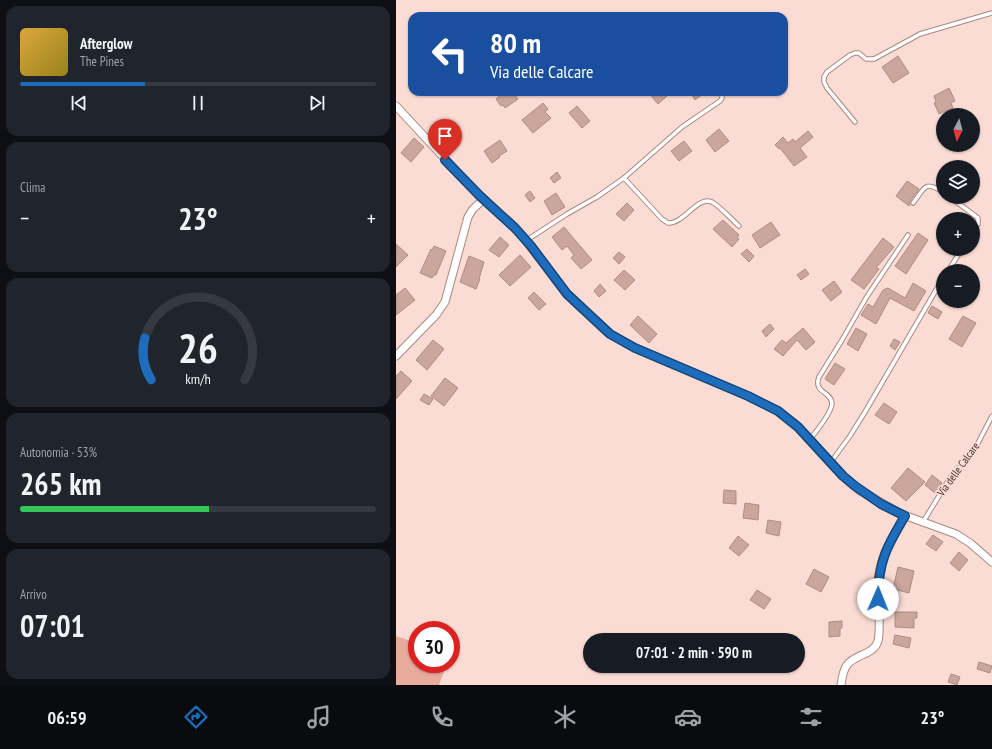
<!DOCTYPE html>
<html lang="it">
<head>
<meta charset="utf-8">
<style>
  body { margin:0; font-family:"PT Sans Narrow",sans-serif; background:#20242c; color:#f1f3f6; height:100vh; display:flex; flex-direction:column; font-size:15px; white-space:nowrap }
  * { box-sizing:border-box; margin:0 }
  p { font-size:13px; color:#9ea1a6 }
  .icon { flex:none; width:22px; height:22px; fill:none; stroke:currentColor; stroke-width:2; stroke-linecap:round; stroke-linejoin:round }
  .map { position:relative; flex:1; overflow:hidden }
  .panel { display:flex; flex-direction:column; gap:6px; padding:6px; background:#0d0f14; width:396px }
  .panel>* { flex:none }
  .top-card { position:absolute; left:12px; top:12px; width:380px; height:84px; border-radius:12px; box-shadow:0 1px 3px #0004; background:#1a4fa0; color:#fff; overflow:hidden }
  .needle { width:26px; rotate:186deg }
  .buttons { position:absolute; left:540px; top:108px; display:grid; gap:8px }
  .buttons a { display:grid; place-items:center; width:44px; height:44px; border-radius:50%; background:#171b24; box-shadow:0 1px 3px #0004; font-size:20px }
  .speed { position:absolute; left:12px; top:621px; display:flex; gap:8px; font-size:20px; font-weight:700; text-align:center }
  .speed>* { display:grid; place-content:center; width:52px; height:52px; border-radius:50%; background:#171b24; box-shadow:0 1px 3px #0004; line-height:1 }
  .speed .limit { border:6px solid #d22; background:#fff; color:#111 }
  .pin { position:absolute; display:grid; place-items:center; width:34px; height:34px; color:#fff; margin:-41px -17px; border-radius:50% 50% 50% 0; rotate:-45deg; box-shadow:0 0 4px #0007 }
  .pin .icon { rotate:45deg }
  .me { position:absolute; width:44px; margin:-22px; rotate:1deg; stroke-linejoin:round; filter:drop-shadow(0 0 3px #0008) }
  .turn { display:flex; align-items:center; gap:14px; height:84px; padding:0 16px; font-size:18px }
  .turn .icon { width:52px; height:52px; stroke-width:2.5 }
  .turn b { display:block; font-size:28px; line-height:34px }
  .big { font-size:30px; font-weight:700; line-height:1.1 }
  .panel .tile { flex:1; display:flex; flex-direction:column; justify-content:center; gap:6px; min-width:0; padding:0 14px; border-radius:12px; background:#20242c }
  .panel .dial { align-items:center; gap:0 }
  .dial svg { height:104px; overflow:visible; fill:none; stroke:#363941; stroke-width:7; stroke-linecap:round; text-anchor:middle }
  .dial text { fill:#f1f3f6; stroke:none }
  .song { display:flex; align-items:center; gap:12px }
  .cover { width:48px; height:48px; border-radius:6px; background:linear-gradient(135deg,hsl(40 70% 55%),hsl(50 70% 35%)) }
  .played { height:4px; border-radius:2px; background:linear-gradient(90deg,#1e6dbc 35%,#363941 35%) }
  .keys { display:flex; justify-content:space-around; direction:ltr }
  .heat { display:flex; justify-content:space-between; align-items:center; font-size:22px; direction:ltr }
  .charge { height:6px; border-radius:3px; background:linear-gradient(90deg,#34c759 53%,#363941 0) }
  .trip { position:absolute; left:187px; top:633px; width:222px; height:40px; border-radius:20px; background:#171b24; box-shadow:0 1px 3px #0004; font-weight:700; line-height:40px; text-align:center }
  .menu { display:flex; height:64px; justify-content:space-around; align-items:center; background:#090b0e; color:#9ea1a6 }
  .menu .icon { width:28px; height:28px }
  .menu .on { color:#1e6dbc }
  .menu b { font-size:18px; color:#f1f3f6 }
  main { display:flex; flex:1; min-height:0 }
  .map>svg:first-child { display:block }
  .green { fill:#e8ac9d }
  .building { fill:#caa69d; stroke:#af8c84 }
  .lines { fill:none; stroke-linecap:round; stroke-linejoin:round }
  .service-casing { stroke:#aa877e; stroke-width:5.5 }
  .minor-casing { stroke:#aa877e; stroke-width:9 }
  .service { stroke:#fff; stroke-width:3.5 }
  .minor { stroke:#fff; stroke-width:7 }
  .route-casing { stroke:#14477a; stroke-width:10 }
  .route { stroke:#1e6dbc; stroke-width:7 }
  .labels { text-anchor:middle; stroke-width:3.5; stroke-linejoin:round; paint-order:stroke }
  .street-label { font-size:11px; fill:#3d2f2b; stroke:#fbdcd4 }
</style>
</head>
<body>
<main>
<section class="panel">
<div class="tile">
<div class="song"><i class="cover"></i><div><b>Afterglow</b><p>The Pines</p></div></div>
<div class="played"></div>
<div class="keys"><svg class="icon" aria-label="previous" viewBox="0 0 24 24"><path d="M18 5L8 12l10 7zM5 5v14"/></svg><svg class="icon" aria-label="pause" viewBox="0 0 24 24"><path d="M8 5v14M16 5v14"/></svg><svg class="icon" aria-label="next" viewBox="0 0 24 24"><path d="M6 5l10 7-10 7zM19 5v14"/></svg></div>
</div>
<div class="tile"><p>Clima</p>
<div class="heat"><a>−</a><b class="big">23°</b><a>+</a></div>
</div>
<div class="tile dial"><svg viewBox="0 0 100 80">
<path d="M14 69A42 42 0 1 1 86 69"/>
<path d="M14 69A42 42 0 0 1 9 37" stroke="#1e6dbc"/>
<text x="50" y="56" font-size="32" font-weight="700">26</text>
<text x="50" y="72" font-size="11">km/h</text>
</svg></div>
<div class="tile"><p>Autonomia · 53%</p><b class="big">265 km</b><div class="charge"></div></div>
<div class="tile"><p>Arrivo</p><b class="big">07:01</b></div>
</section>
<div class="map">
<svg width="596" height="685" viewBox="0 0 596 685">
  <rect width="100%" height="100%" fill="#fbdcd4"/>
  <path class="green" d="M0,636L21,643V664H51L43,685H0Z"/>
  <g class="building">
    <path d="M502,56L513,73L497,83L486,67Z"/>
    <path d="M553,88L559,101L555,103L557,108L543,114L538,103L540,102L538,96Z"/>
    <path d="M100,92H117L122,99L109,108L107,105L105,106L100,99L103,96Z"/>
    <path d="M252,92H268L271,96L262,104Z"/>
    <path d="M294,92H310L299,100Z"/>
    <path d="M147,103L152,109L149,112L155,118L137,133L126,120Z"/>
    <path d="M181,106L194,121L186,128L173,113Z"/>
    <path d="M323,129L333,141L319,152L310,140Z"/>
    <path d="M412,131L417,137L404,148L411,157L398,166L384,148L383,149L379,145L387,137L392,143L397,139L399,142Z"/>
    <path d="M18,138L28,147L15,162L5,153Z"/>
    <path d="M104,140L111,151L103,156L104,157L96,163L88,151Z"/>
    <path d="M288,141L296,151L283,161L275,151Z"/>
    <path d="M161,172L165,178L158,183L154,178Z"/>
    <path d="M511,181L523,189L514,201L513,206L500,196Z"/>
    <path d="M134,191L139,198L134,202L129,195Z"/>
    <path d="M160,193L169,207L156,215L148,201Z"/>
    <path d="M231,203L238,210L228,221L220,214Z"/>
    <path d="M327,220L343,235L341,238L343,239L336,247L317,229Z"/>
    <path d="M375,222L384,235L364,248L356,235Z"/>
    <path d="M168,227L196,260L185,269L175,258L178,255L171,246L166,250L156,237Z"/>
    <path d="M522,233L532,240L510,274L499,266Z"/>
    <path d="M104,237L113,245L103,257L93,250Z"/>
    <path d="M487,238L498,247L480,268L483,269L468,289L455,280Z"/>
    <path d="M0,244L12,255L0,267Z"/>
    <path d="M38,246L50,251L40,275H38L36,278L24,273L35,249L36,250Z"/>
    <path d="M351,249L358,256L353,262L345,254Z"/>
    <path d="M223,252L229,257L223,264L217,258Z"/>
    <path d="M124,255L135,267L114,286L103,275Z"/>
    <path d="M73,256L88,262L83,279H84L80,289L64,282Z"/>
    <path d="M409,269L413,274L405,280L401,275Z"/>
    <path d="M228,270L239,280L229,290L218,280Z"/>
    <path d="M438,281L446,292L435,301L426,290Z"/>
    <path d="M517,283L530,291L518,311L494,298L480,324L465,315L472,304L477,307L487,290L492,288L509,298Z"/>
    <path d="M204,284L210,291L203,297L198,291Z"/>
    <path d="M9,288L19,300L0,315V295Z"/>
    <path d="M138,292L150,304L143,310L132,298Z"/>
    <path d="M536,306L546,312L542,319L532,313Z"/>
    <path d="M242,316L261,334L253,343L234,325Z"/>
    <path d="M567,316L580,323L566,347L553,339Z"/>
    <path d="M374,324L378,329L370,337L366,331Z"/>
    <path d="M407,328L419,342L410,350L401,340L387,356L378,349L386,340L390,343Z"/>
    <path d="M460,328L471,334L462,351L451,344Z"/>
    <path d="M498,339L504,342L499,350L494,346Z"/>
    <path d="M37,340L48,349L31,370L20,360Z"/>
    <path d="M439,363L449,369L438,385L429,379Z"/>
    <path d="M5,371L16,381L0,399V376Z"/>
    <path d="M49,378L62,388L48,406L35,396Z"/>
    <path d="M28,394L37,399L33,405L24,400Z"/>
    <path d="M488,403L501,412L493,424L479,415Z"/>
    <path d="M512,468L529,482L510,501L495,488Z"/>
    <path d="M536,475L546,483L539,493L529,485Z"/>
    <path d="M328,490L340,491V504L327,503Z"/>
    <path d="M349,503L363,505L362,520L347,518Z"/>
    <path d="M372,520L385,522L383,536L370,533Z"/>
    <path d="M537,535L547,542L540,551L530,544Z"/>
    <path d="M342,536L353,545L343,556L333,548Z"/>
    <path d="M563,552L572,560L563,571L554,563Z"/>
    <path d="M502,567L518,571L513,593L497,589Z"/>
    <path d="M418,569L433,577L425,592L410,584Z"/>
    <path d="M361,590L375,599L368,609L354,600Z"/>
    <path d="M499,612H521V618H518V628L499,627Z"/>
    <path d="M446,621V628H444V636L433,637V622Z"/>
    <path d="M499,635L515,638L513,648L497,644Z"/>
    <path d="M583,662L596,666L594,673L581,669Z"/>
    <path d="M555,674L564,677L561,685L552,682Z"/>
  </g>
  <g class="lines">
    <defs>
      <g id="service">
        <path d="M459,122L431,88L428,82V77L431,72L454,55L459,53H463L470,59H478L524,34L596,13"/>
        <path d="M228,178L266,219L272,223C288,224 302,195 316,202C326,208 335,219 343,226"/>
        <path d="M554,197L582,218V224L577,232"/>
        <path d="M517,203C529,188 528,180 547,192"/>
        <path d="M131,240L171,214L201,197L228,178L286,127L324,101L326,98V92"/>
        <path d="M552,271L566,249"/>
        <path d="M414,439C420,432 436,412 436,403C435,391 417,393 423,377L446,340L470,298L512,235"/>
        <path d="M435,462L454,436L469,412L547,278"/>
        <path d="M527,522L554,478L581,445L596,416"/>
      </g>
      <g id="minor">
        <path d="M0,106L78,190L123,232L171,294L214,334L239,348L352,396L382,411L399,424L447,476L463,490L505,514L560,534L574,543L596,562"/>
        <path d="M0,356L40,315L49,302L72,217L77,209L88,199"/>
        <path d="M445,685C446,678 447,670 451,665C459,654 478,655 482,641C485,629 482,601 482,586C482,559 496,538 509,516"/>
      </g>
    </defs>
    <use href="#service" class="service-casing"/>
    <use href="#minor" class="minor-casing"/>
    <use href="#service" class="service"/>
    <use href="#minor" class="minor"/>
  </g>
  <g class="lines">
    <defs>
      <path id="route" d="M49,160L84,196L119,228L135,246L171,294L214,334L239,348L352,396L382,411L402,427L447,476L459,486L485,504L509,516C491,546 482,562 482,599"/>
    </defs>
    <use href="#route" class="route-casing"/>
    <use href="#route" class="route"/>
  </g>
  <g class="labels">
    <g class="street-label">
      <text transform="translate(562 469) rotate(-54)" y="4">Via delle Calcare</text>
    </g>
  </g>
</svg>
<div class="buttons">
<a><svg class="needle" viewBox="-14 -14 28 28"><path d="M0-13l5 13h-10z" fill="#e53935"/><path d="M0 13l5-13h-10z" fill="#9ea1a6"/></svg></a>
<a><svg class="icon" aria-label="layers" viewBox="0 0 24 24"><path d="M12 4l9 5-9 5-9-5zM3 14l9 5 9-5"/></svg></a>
<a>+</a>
<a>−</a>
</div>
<div class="speed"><div class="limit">30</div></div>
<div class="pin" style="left:49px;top:160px;background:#d93025"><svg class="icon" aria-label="arrive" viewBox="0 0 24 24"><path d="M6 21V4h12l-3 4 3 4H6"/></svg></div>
<svg class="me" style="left:482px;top:599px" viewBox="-20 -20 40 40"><circle r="19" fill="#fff"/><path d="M0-13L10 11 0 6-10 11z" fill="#1e6dbc"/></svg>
<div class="trip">07:01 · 2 min · 590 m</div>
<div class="top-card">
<div class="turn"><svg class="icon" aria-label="left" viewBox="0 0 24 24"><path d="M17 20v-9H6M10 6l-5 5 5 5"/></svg><div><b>80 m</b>Via delle Calcare</div></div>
</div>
</div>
</main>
<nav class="menu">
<b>06:59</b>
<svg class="icon on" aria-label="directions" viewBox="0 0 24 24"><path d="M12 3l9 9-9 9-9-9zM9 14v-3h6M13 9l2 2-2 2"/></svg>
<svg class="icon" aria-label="music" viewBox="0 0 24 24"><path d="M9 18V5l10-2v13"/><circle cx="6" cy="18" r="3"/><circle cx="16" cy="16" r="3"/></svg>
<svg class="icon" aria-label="phone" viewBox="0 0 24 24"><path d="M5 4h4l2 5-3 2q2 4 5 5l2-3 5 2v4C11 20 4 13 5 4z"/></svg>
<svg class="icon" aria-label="climate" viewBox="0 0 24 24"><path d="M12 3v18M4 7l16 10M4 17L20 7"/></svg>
<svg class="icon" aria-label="car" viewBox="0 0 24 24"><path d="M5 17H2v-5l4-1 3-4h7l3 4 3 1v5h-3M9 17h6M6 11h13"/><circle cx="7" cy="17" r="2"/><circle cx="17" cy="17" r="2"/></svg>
<svg class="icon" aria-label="filters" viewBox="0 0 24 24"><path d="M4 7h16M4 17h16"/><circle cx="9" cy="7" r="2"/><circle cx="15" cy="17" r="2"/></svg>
<b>23°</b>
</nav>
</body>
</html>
